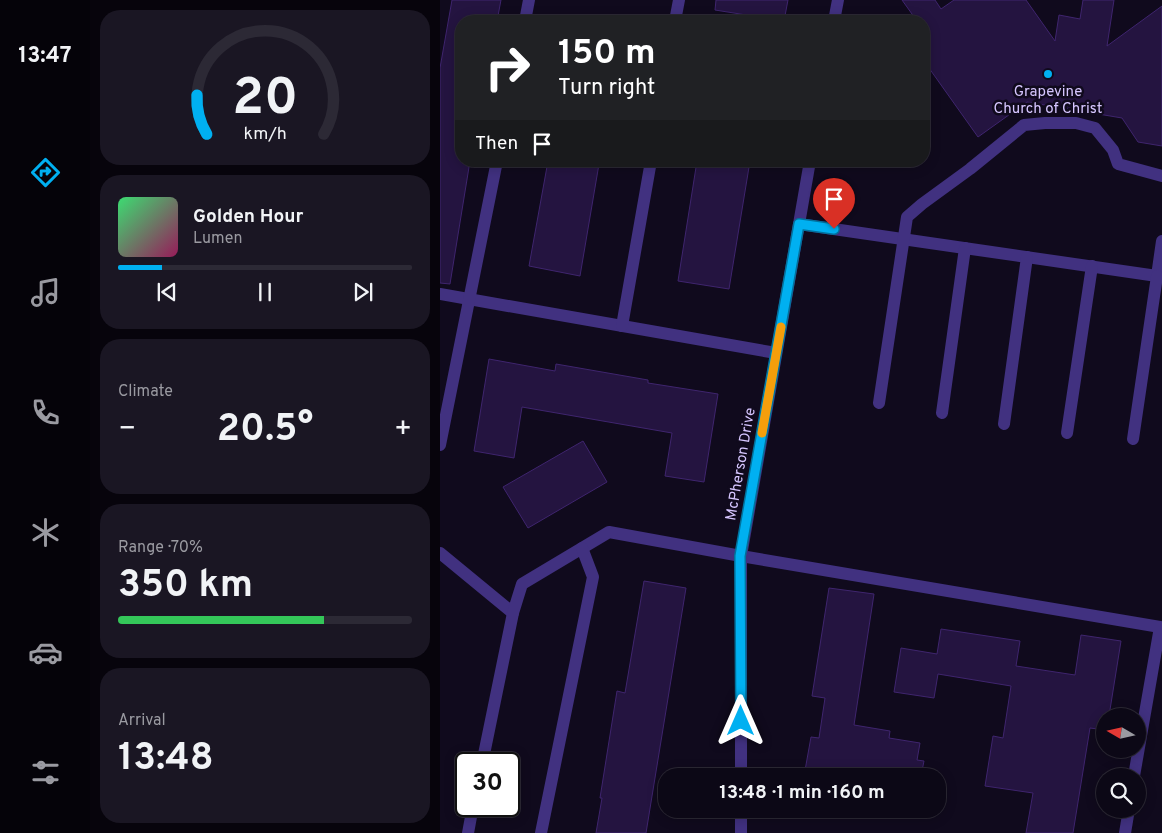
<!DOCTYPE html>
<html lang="en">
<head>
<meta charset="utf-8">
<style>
  body { margin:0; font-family:Overpass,sans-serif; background:#1a1623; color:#f1f3f6; height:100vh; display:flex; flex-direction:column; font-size:19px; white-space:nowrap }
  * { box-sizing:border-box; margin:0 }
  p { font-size:16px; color:#9a9aa1 }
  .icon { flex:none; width:28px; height:28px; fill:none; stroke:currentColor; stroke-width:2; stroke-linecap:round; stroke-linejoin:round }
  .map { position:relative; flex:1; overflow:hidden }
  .sheet { display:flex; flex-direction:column; gap:10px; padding:10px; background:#07040c; width:350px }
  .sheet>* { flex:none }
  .top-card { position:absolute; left:15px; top:15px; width:475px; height:152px; border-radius:20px; box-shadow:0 2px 12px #0003,0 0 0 1px #2c2935; background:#202124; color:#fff; overflow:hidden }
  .needle { width:32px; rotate:279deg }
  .tools { position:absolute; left:656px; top:708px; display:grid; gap:10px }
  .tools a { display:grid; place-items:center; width:50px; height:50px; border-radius:50%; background:#0c0816; box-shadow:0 2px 12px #0003,0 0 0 1px #2c2935; font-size:25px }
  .speed { position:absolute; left:15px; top:752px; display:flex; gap:10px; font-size:25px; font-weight:700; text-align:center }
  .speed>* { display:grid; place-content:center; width:65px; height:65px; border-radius:50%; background:#0c0816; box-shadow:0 2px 12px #0003,0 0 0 1px #2c2935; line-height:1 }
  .speed .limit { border:2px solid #111; border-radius:8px; background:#fff; color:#111 }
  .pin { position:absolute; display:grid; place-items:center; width:42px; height:42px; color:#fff; margin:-51px -21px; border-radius:50% 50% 50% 0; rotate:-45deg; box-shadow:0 0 5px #0007 }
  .pin .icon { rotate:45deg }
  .me { position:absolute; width:55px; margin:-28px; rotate:0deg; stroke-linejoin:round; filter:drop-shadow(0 0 4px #0008) }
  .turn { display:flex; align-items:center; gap:18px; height:105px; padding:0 20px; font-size:22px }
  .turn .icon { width:65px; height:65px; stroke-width:2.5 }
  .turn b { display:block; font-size:35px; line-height:42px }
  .then { display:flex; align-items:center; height:48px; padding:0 20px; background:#0003; gap:10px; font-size:19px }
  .big { font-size:38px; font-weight:700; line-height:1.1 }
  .sheet .widget { flex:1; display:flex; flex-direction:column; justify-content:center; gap:8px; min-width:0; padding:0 18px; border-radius:20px; background:#1a1623 }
  .sheet .dial { align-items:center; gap:0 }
  .dial svg { height:130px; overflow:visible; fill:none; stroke:#2c2935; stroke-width:7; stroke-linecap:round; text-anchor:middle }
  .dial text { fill:#f1f3f6; stroke:none }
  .song { display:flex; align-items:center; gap:15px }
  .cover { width:60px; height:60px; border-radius:8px; background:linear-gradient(135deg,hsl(140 70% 55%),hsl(330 70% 35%)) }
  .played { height:5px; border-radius:2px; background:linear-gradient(90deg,#00b0f1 15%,#2c2935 15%) }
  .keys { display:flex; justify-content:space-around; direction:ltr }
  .heat { display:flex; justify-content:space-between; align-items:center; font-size:28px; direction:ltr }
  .charge { height:8px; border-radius:4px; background:linear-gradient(90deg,#34c759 70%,#2c2935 0) }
  .trip { position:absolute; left:218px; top:768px; width:288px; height:50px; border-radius:20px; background:#0c0816; box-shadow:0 2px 12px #0003,0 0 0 1px #2c2935; font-weight:700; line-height:50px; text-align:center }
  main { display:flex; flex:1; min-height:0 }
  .tab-bar { display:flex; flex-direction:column; width:90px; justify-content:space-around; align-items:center; background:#050309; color:#9a9aa1 }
  .tab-bar .icon { width:35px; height:35px }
  .tab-bar .on { color:#00b0f1 }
  .tab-bar b { font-size:22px; color:#f1f3f6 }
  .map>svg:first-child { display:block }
  .building { fill:#241440; stroke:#3f256e }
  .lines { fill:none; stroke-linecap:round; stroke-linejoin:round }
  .service { stroke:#413180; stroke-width:12 }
  .minor { stroke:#413180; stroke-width:12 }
  .route-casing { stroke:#00729d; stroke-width:12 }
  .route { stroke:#00b0f1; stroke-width:9 }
  .slow { stroke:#f59e0b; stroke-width:9 }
  .poi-dot { fill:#00b0f1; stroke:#100a1d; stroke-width:2 }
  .labels { text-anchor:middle; stroke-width:5; stroke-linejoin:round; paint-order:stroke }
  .poi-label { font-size:15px; fill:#d6c6ff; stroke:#100a1d }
  .street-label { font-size:15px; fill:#d6c6ff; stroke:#100a1d }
</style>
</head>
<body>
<main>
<nav class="tab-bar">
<b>13:47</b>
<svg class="icon on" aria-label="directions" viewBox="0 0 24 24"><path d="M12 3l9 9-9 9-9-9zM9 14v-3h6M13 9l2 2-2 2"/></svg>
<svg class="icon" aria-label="music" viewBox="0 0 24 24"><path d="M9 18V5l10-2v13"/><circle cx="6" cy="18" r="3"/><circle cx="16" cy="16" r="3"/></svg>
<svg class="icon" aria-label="phone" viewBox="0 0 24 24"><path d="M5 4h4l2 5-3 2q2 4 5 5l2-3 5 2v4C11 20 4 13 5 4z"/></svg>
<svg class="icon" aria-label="climate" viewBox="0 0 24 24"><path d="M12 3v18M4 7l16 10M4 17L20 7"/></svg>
<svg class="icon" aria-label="car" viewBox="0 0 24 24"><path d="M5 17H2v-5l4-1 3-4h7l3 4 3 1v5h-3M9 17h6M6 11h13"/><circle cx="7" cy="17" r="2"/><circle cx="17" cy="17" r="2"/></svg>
<svg class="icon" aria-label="filters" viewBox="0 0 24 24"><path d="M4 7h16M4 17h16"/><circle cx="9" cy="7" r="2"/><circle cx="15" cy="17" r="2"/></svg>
</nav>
<section class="sheet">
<div class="widget dial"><svg viewBox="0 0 100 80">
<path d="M14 69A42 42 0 1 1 86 69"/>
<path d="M14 69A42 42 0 0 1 8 45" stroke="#00b0f1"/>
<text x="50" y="56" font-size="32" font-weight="700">20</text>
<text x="50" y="72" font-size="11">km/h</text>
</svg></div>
<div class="widget">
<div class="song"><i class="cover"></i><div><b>Golden Hour</b><p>Lumen</p></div></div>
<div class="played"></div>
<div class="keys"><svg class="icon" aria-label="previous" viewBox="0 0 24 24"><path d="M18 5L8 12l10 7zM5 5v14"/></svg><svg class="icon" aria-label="pause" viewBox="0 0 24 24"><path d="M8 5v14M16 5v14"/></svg><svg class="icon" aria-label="next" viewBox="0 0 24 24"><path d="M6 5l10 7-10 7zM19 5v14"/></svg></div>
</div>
<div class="widget"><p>Climate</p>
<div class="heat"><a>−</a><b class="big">20.5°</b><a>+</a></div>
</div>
<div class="widget"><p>Range · 70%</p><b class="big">350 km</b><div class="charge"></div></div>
<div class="widget"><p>Arrival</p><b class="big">13:48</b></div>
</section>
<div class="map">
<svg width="722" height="833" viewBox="0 0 722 833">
  <rect width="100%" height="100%" fill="#100a1d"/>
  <g class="building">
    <path d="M12,0H61L57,21H21V161H30L10,284L0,283V68Z"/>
    <path d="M276,0H348L344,21L275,10Z"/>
    <path d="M462,0H495L501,9L514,0H586L615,41L619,15L640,19L643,0H674L667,46L722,6V146L698,142L682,118L587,102L538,137L484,61V21H477Z"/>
    <path d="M108,161H142L159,164L140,276L89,266Z"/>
    <path d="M257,161H310L289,289L238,281Z"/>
    <path d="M49,359L115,371L116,364L208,380V383L278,394L264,482L225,476L232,433L82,407L74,458L34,451Z"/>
    <path d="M143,441L167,482L88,528L63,487Z"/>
    <path d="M204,581L246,588L206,833H156L162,798H160L177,691L185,693Z"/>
    <path d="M389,588L434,594L414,725L450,731L449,738L480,743L477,760L484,761L481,776H364L371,737L379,738L385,698L372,696Z"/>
    <path d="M501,629L580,641L576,666L635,675L641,635L681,641L669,716H665V730L650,728L633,833H586L593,793L545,786L553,736L563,738L571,686L498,674L494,698L454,692L461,648L497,654Z"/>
  </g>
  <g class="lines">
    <g class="service">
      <path d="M85,21L89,0"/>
      <path d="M235,21L239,0"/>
      <path d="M359,224L717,276L722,241"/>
      <path d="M0,294L336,353"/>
      <path d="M182,326L211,161"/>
      <path d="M439,403L467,217L482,204L530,169L584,125L605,123H636L655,128L673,150L678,164L722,176"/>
      <path d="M502,413L525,248"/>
      <path d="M564,424L587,257"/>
      <path d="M627,433L652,266"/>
      <path d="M693,439L717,276"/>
      <path d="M0,445L57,161"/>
      <path d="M0,553L73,613"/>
      <path d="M42,764L73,613L82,584L169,532L301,556L720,627L694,776"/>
      <path d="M28,833L33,806"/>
      <path d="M101,833L153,577L142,548"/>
      <path d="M685,833L689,809"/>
    </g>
    <g class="minor">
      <path d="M394,21L398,0"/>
      <path d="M301,776V556L370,161"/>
      <path d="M301,809V833"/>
    </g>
  </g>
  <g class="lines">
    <defs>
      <path id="route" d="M301,721L300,556L359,224L394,229"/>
    </defs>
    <use href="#route" class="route-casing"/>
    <use href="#route" class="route"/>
    <path class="slow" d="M322,433L341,327"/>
  </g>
  <circle class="poi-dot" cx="608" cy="74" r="5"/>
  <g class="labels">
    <g class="poi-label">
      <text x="608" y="96">Grapevine<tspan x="608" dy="17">Church of Christ</tspan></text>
    </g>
    <g class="street-label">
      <text transform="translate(300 464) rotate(-80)" y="5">McPherson Drive</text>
    </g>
  </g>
</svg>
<div class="tools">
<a><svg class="needle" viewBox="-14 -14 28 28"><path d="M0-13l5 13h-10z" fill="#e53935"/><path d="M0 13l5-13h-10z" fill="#9a9aa1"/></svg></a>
<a><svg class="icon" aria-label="search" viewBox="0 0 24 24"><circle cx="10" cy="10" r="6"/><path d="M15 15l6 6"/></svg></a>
</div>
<div class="speed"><div class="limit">30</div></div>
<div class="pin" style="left:394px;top:229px;background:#d93025"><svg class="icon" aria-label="arrive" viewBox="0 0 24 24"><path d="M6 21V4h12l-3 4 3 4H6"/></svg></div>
<svg class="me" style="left:301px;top:721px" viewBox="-20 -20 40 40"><path d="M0-17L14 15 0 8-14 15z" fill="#00b0f1" stroke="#fff" stroke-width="4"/></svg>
<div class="trip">13:48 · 1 min · 160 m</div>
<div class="top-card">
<div class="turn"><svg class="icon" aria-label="right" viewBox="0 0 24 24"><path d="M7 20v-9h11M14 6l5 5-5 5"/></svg><div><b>150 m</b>Turn right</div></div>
<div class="then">Then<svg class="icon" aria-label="arrive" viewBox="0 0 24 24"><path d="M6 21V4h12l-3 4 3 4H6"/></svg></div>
</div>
</div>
</main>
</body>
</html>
